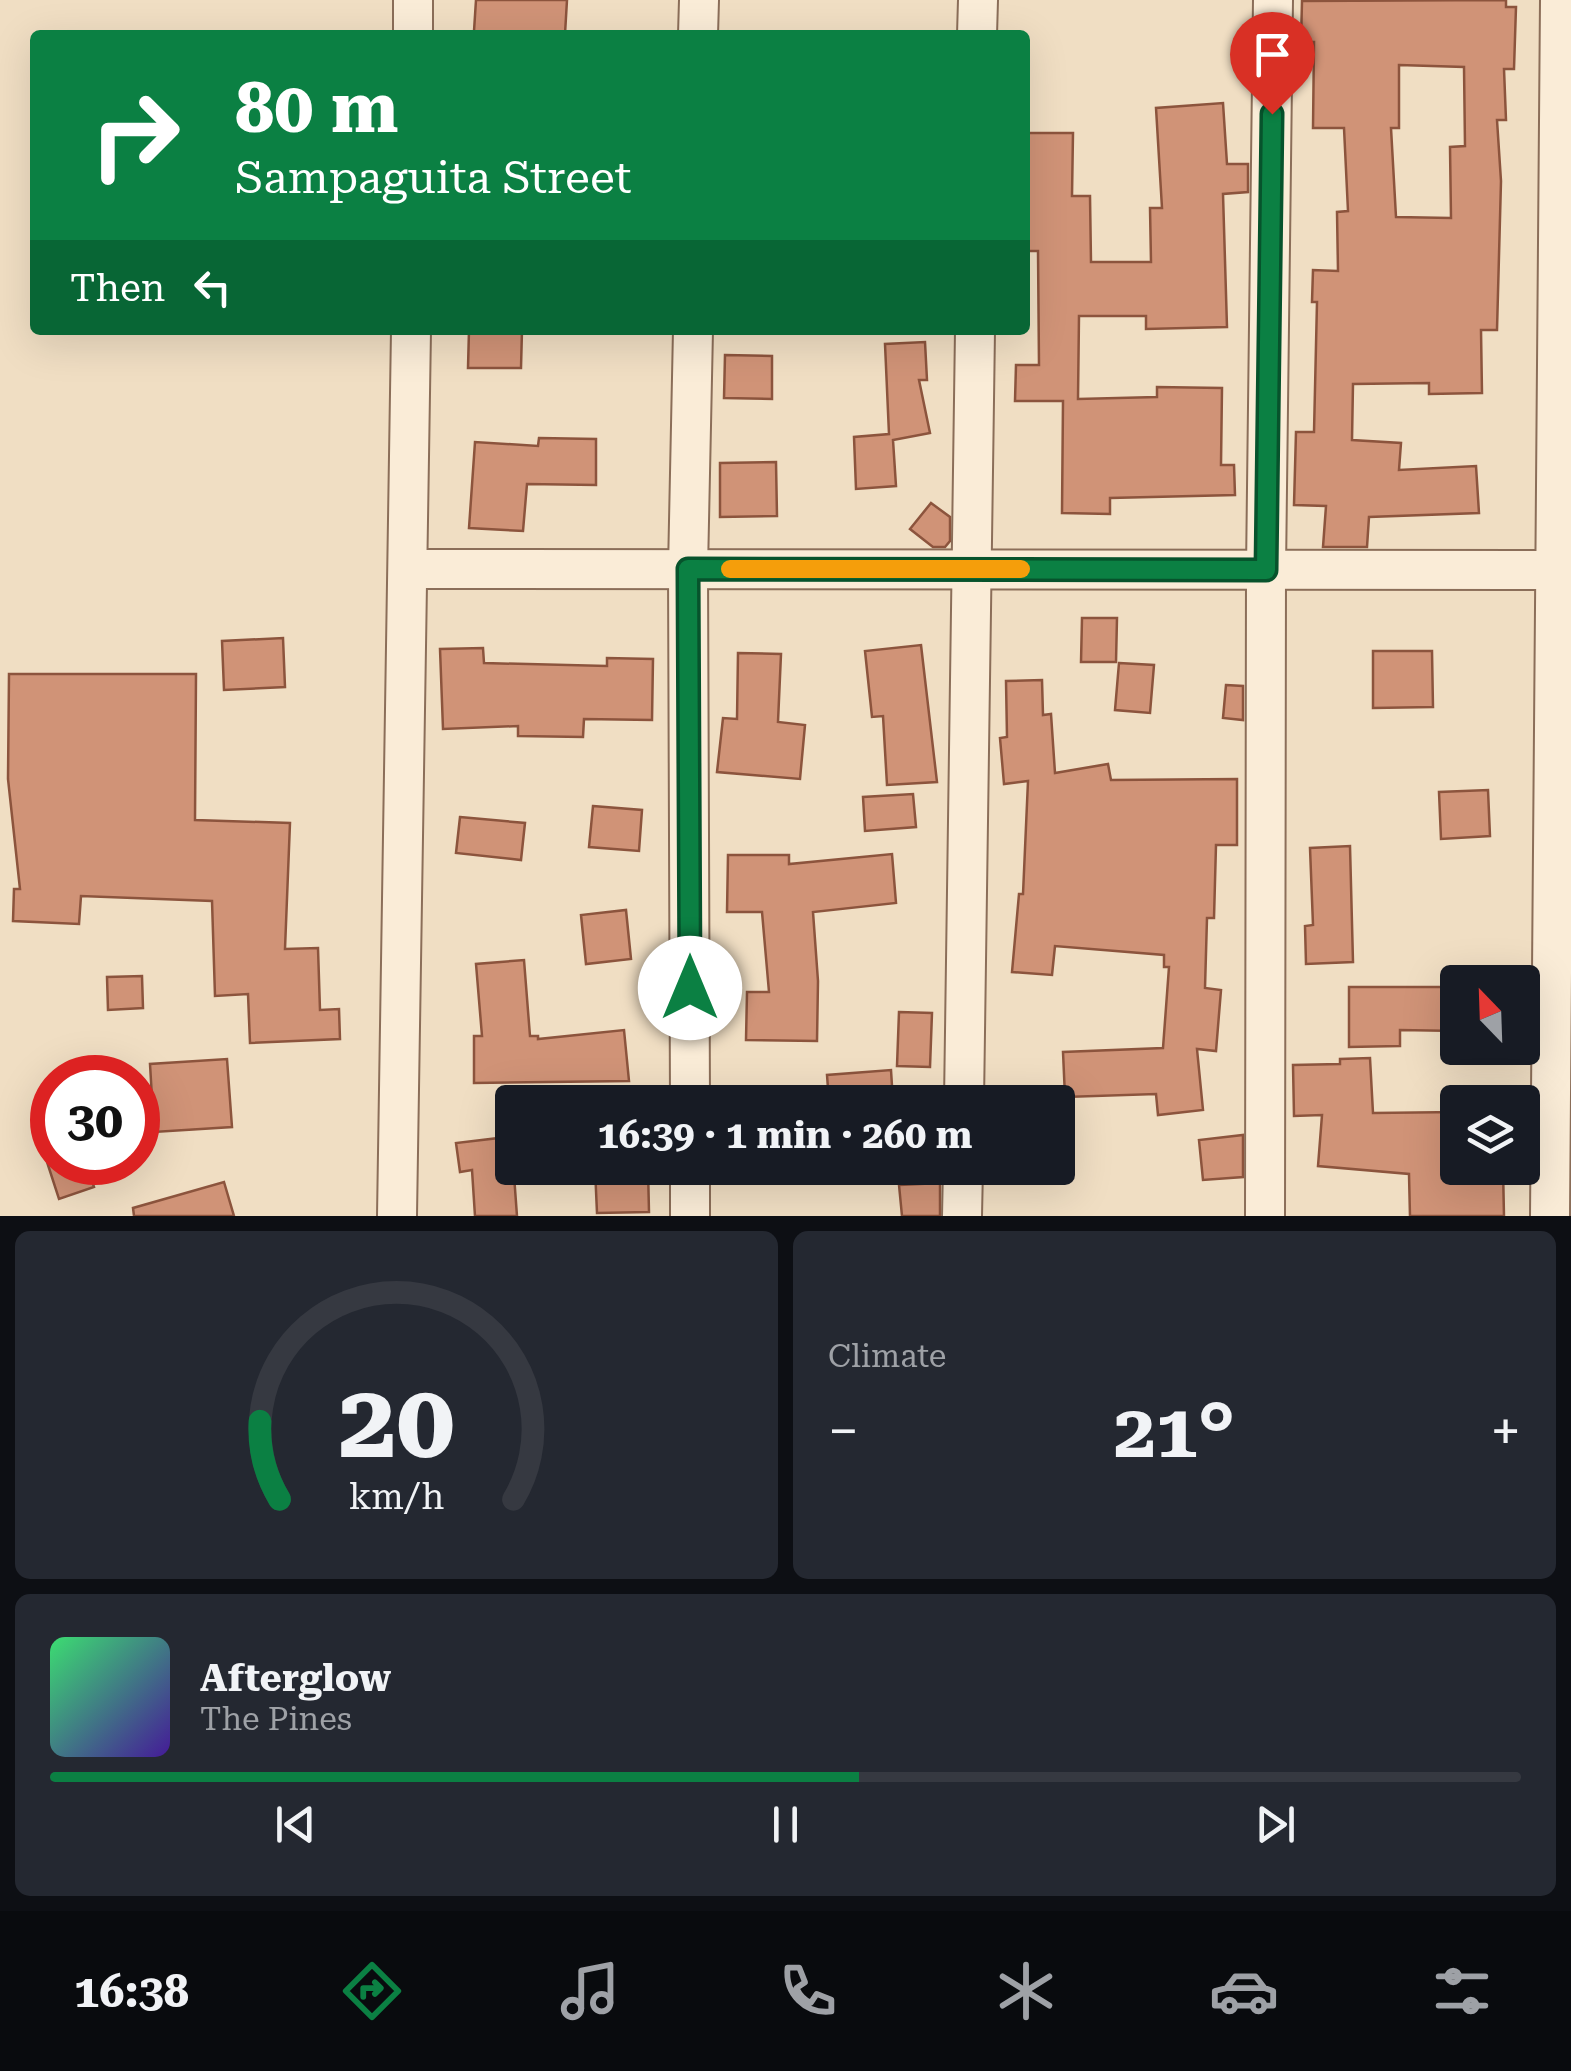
<!DOCTYPE html>
<html lang="en">
<head>
<meta charset="utf-8">
<style>
  body { margin:0; font-family:"Roboto Serif",serif; background:#242831; color:#f1f3f6; height:100vh; display:flex; flex-direction:column; font-size:38px; white-space:nowrap }
  * { box-sizing:border-box; margin:0 }
  p { font-size:32px; color:#9ea1a6 }
  .icon { flex:none; width:55px; height:55px; fill:none; stroke:currentColor; stroke-width:2; stroke-linecap:round; stroke-linejoin:round }
  .map { position:relative; height:1216px; overflow:hidden }
  .drawer { display:flex; flex-direction:column; gap:15px; padding:15px; background:#0d0f14; flex:1 }
  .drawer>* { flex:none }
  .hud { position:absolute; left:30px; top:30px; width:1000px; height:305px; border-radius:10px; box-shadow:0 10px 40px #0002; background:#0b8043; color:#fff; overflow:hidden }
  .needle { width:65px; rotate:337deg }
  .buttons { position:absolute; left:1440px; top:965px; display:grid; gap:20px }
  .buttons a { display:grid; place-items:center; width:100px; height:100px; border-radius:10px; background:#171b24; box-shadow:0 10px 40px #0002; font-size:50px }
  .speed { position:absolute; left:30px; top:1055px; display:flex; gap:20px; font-size:50px; font-weight:700; text-align:center }
  .speed>* { display:grid; place-content:center; width:130px; height:130px; border-radius:50%; background:#171b24; box-shadow:0 10px 40px #0002; line-height:1 }
  .speed .limit { border:15px solid #d22; background:#fff; color:#111 }
  .pin { position:absolute; display:grid; place-items:center; width:85px; height:85px; color:#fff; margin:-102px -42px; border-radius:50% 50% 50% 0; rotate:-45deg; box-shadow:0 0 10px #0007 }
  .pin .icon { rotate:45deg }
  .me { position:absolute; width:110px; margin:-55px; rotate:0deg; stroke-linejoin:round; filter:drop-shadow(0 0 8px #0008) }
  .turn { display:flex; align-items:center; gap:35px; height:210px; padding:0 40px; font-size:45px }
  .turn .icon { width:130px; height:130px; stroke-width:2.5 }
  .turn b { display:block; font-size:70px; line-height:85px }
  .then { display:flex; align-items:center; height:95px; padding:0 40px; background:#0003; gap:20px; font-size:38px }
  .big { font-size:75px; font-weight:700; line-height:1.1 }
  .drawer .widget { flex:1; display:flex; flex-direction:column; justify-content:center; gap:15px; min-width:0; padding:0 35px; border-radius:15px; background:#242831 }
  .drawer .dial { align-items:center; gap:0 }
  .dial svg { height:260px; overflow:visible; fill:none; stroke:#363941; stroke-width:7; stroke-linecap:round; text-anchor:middle }
  .dial text { fill:#f1f3f6; stroke:none }
  .song { display:flex; align-items:center; gap:30px }
  .cover { width:120px; height:120px; border-radius:15px; background:linear-gradient(135deg,hsl(140 70% 55%),hsl(260 70% 35%)) }
  .played { height:10px; border-radius:5px; background:linear-gradient(90deg,#0b8043 55%,#363941 55%) }
  .keys { display:flex; justify-content:space-around; direction:ltr }
  .heat { display:flex; justify-content:space-between; align-items:center; font-size:55px; direction:ltr }
  .drawer .tiles { flex:1; display:grid; gap:15px; grid-template-columns:1fr 1fr }
  .widget:last-child { grid-column:span 2 }
  .trip { position:absolute; left:495px; top:1085px; width:580px; height:100px; border-radius:10px; background:#171b24; box-shadow:0 10px 40px #0002; font-weight:700; line-height:100px; text-align:center }
  .menu { display:flex; height:160px; justify-content:space-around; align-items:center; background:#090b0e; color:#9ea1a6 }
  .menu .icon { width:70px; height:70px }
  .menu .selected { color:#0b8043 }
  .menu b { font-size:45px; color:#f1f3f6 }
  .map>svg:first-child { display:block }
  .building { fill:#d09377; stroke:#8c543d; stroke-width:2.5; fill-rule:evenodd }
  .lines { fill:none; stroke-linecap:round; stroke-linejoin:round }
  .street-casing { stroke:#8b6e59; stroke-width:42 }
  .street { stroke:#faecd7; stroke-width:38 }
  .route-casing { stroke:#07532c; stroke-width:25 }
  .route { stroke:#0b8043; stroke-width:18 }
  .slow { stroke:#f59e0b; stroke-width:18 }
</style>
</head>
<body>
<div class="map">
<svg width="1571" height="1216" viewBox="0 0 1571 1216">
  <rect width="100%" height="100%" fill="#f0dec3"/>
  <g class="building">
    <path d="M476,0H567L565,34L474,31Z"/>
    <path d="M1506,0V7H1516L1514,69H1504L1506,120H1497L1501,181L1497,330H1481L1482,393L1429,394V383L1353,384L1352,440L1401,443L1399,470L1476,466L1479,513L1369,517L1367,547H1323L1326,506L1294,505L1296,432H1314L1317,302H1312L1313,270L1338,271L1337,212L1348,211L1344,128H1313L1314,42H1301L1302,1ZM1399,65L1464,67L1465,146L1450,147L1451,218L1396,217L1391,128H1399Z"/>
    <path d="M1223,103L1227,164H1248V192L1223,194L1227,327L1146,329V316H1079L1078,399L1157,397V387L1222,388L1221,465H1234L1235,495L1110,498V514L1062,513L1063,401H1015L1016,365H1039L1038,251H1025V133H1073L1072,196H1090L1091,262H1151L1150,208H1162L1156,108Z"/>
    <path d="M469,330H522L521,368H468Z"/>
    <path d="M925,342L927,380H919L930,433L893,440L896,486L856,489L854,437L889,434L885,344Z"/>
    <path d="M725,355L772,356V399L724,398Z"/>
    <path d="M539,438L596,439V485L527,484L523,531L469,528L475,442L538,446Z"/>
    <path d="M776,462L777,516L720,517V463Z"/>
    <path d="M931,503L950,517V541L945,547H933L910,529Z"/>
    <path d="M1082,618H1117L1116,662H1081Z"/>
    <path d="M283,638L285,687L224,690L222,641Z"/>
    <path d="M921,645L937,782L887,785L883,716L872,717L865,651Z"/>
    <path d="M483,648L484,663L607,666V658L653,659L652,720L584,719L583,737L518,736V726L443,729L440,649Z"/>
    <path d="M1373,651H1432L1433,707L1373,708Z"/>
    <path d="M738,653L781,654L778,722L805,725L800,779L717,772L723,718L737,719Z"/>
    <path d="M1119,663L1154,665L1150,713L1115,710Z"/>
    <path d="M9,674H196L195,820L290,823L285,949L318,948L320,1010L339,1009L340,1039L250,1043L248,994L215,996L212,901L81,896L79,924L13,921L14,889H20L8,779Z"/>
    <path d="M1042,680L1043,715L1051,714L1055,773L1108,764L1111,780L1237,779V845H1216L1214,918H1207L1205,988L1221,990L1216,1051L1197,1049L1203,1110L1158,1115L1156,1094L1065,1097L1063,1052L1163,1048L1169,967H1164V955L1055,946L1052,975L1012,972L1019,894H1023L1028,781L1004,784L1000,738L1007,737L1006,681Z"/>
    <path d="M1226,685L1243,686V720L1223,718Z"/>
    <path d="M1488,790L1490,836L1441,839L1439,792Z"/>
    <path d="M913,794L916,827L865,831L863,797Z"/>
    <path d="M593,806L642,810L639,851L589,847Z"/>
    <path d="M460,817L525,823L521,860L456,853Z"/>
    <path d="M1350,846L1353,962L1306,964L1305,926L1313,925L1310,848Z"/>
    <path d="M892,854L896,903L813,912L818,981L817,1041L746,1040L747,992H769L762,912H727L728,855H789V864Z"/>
    <path d="M626,910L631,959L586,964L581,915Z"/>
    <path d="M524,960L530,1036H538V1039L624,1030L629,1081L474,1083V1036H482L476,964Z"/>
    <path d="M142,976L143,1008L108,1010L107,977Z"/>
    <path d="M1349,987H1458V1031L1400,1030V1046L1349,1047Z"/>
    <path d="M899,1012L932,1013L930,1067L897,1066Z"/>
    <path d="M1370,1058L1373,1113L1458,1112V1168H1503L1504,1216H1410L1409,1174L1318,1166L1322,1115L1294,1116L1293,1065L1340,1064V1059Z"/>
    <path d="M227,1059L232,1127L154,1132L150,1064Z"/>
    <path d="M891,1070L893,1102H829L827,1075Z"/>
    <path d="M1243,1135V1177L1203,1180L1199,1140Z"/>
    <path d="M499,1138L503,1176L514,1175L517,1216H475L472,1170L460,1172L456,1143Z"/>
    <path d="M47,1162H86L94,1187L59,1199Z"/>
    <path d="M595,1168H648L649,1212L597,1213Z"/>
    <path d="M224,1182L234,1216H134L133,1208Z"/>
    <path d="M940,1183V1216H902L899,1185Z"/>
  </g>
  <g class="lines">
    <defs>
      <g id="street">
        <path d="M413,35V0"/>
        <path d="M698,35L699,0"/>
        <path d="M977,35L978,0"/>
        <path d="M409,569L1571,570"/>
        <path d="M690,1102L688,569L693,330"/>
        <path d="M964,1102L975,330"/>
        <path d="M690,1168V1216"/>
        <path d="M397,1216L411,330"/>
        <path d="M962,1216L963,1168"/>
        <path d="M1265,1216L1266,570L1273,0"/>
        <path d="M1550,1216L1560,0"/>
      </g>
    </defs>
    <use href="#street" class="street-casing"/>
    <use href="#street" class="street"/>
  </g>
  <g class="lines">
    <defs>
      <path id="route" d="M690,988L688,569L1266,570L1272,114"/>
    </defs>
    <use href="#route" class="route-casing"/>
    <use href="#route" class="route"/>
    <path class="slow" d="M730,569H1021"/>
  </g>
</svg>
<div class="buttons">
<a><svg class="needle" viewBox="-14 -14 28 28"><path d="M0-13l5 13h-10z" fill="#e53935"/><path d="M0 13l5-13h-10z" fill="#9ea1a6"/></svg></a>
<a><svg class="icon" aria-label="layers" viewBox="0 0 24 24"><path d="M12 4l9 5-9 5-9-5zM3 14l9 5 9-5"/></svg></a>
</div>
<div class="speed"><div class="limit">30</div></div>
<div class="pin" style="left:1272px;top:114px;background:#d93025"><svg class="icon" aria-label="arrive" viewBox="0 0 24 24"><path d="M6 21V4h12l-3 4 3 4H6"/></svg></div>
<svg class="me" style="left:690px;top:988px" viewBox="-20 -20 40 40"><circle r="19" fill="#fff"/><path d="M0-13L10 11 0 6-10 11z" fill="#0b8043"/></svg>
<div class="trip">16:39 · 1 min · 260 m</div>
<div class="hud">
<div class="turn"><svg class="icon" aria-label="right" viewBox="0 0 24 24"><path d="M7 20v-9h11M14 6l5 5-5 5"/></svg><div><b>80 m</b>Sampaguita Street</div></div>
<div class="then">Then<svg class="icon" aria-label="left" viewBox="0 0 24 24"><path d="M17 20v-9H6M10 6l-5 5 5 5"/></svg></div>
</div>
</div>
<section class="drawer">
<div class="tiles">
<div class="widget dial"><svg viewBox="0 0 100 80">
<path d="M14 69A42 42 0 1 1 86 69"/>
<path d="M14 69A42 42 0 0 1 8 45" stroke="#0b8043"/>
<text x="50" y="56" font-size="32" font-weight="700">20</text>
<text x="50" y="72" font-size="11">km/h</text>
</svg></div>
<div class="widget"><p>Climate</p>
<div class="heat"><a>−</a><b class="big">21°</b><a>+</a></div>
</div>
<div class="widget">
<div class="song"><i class="cover"></i><div><b>Afterglow</b><p>The Pines</p></div></div>
<div class="played"></div>
<div class="keys"><svg class="icon" aria-label="previous" viewBox="0 0 24 24"><path d="M18 5L8 12l10 7zM5 5v14"/></svg><svg class="icon" aria-label="pause" viewBox="0 0 24 24"><path d="M8 5v14M16 5v14"/></svg><svg class="icon" aria-label="next" viewBox="0 0 24 24"><path d="M6 5l10 7-10 7zM19 5v14"/></svg></div>
</div>
</div>
</section>
<nav class="menu">
<b>16:38</b>
<svg class="icon selected" aria-label="directions" viewBox="0 0 24 24"><path d="M12 3l9 9-9 9-9-9zM9 14v-3h6M13 9l2 2-2 2"/></svg>
<svg class="icon" aria-label="music" viewBox="0 0 24 24"><path d="M9 18V5l10-2v13"/><circle cx="6" cy="18" r="3"/><circle cx="16" cy="16" r="3"/></svg>
<svg class="icon" aria-label="phone" viewBox="0 0 24 24"><path d="M5 4h4l2 5-3 2q2 4 5 5l2-3 5 2v4C11 20 4 13 5 4z"/></svg>
<svg class="icon" aria-label="climate" viewBox="0 0 24 24"><path d="M12 3v18M4 7l16 10M4 17L20 7"/></svg>
<svg class="icon" aria-label="car" viewBox="0 0 24 24"><path d="M5 17H2v-5l4-1 3-4h7l3 4 3 1v5h-3M9 17h6M6 11h13"/><circle cx="7" cy="17" r="2"/><circle cx="17" cy="17" r="2"/></svg>
<svg class="icon" aria-label="filters" viewBox="0 0 24 24"><path d="M4 7h16M4 17h16"/><circle cx="9" cy="7" r="2"/><circle cx="15" cy="17" r="2"/></svg>
</nav>
</body>
</html>
